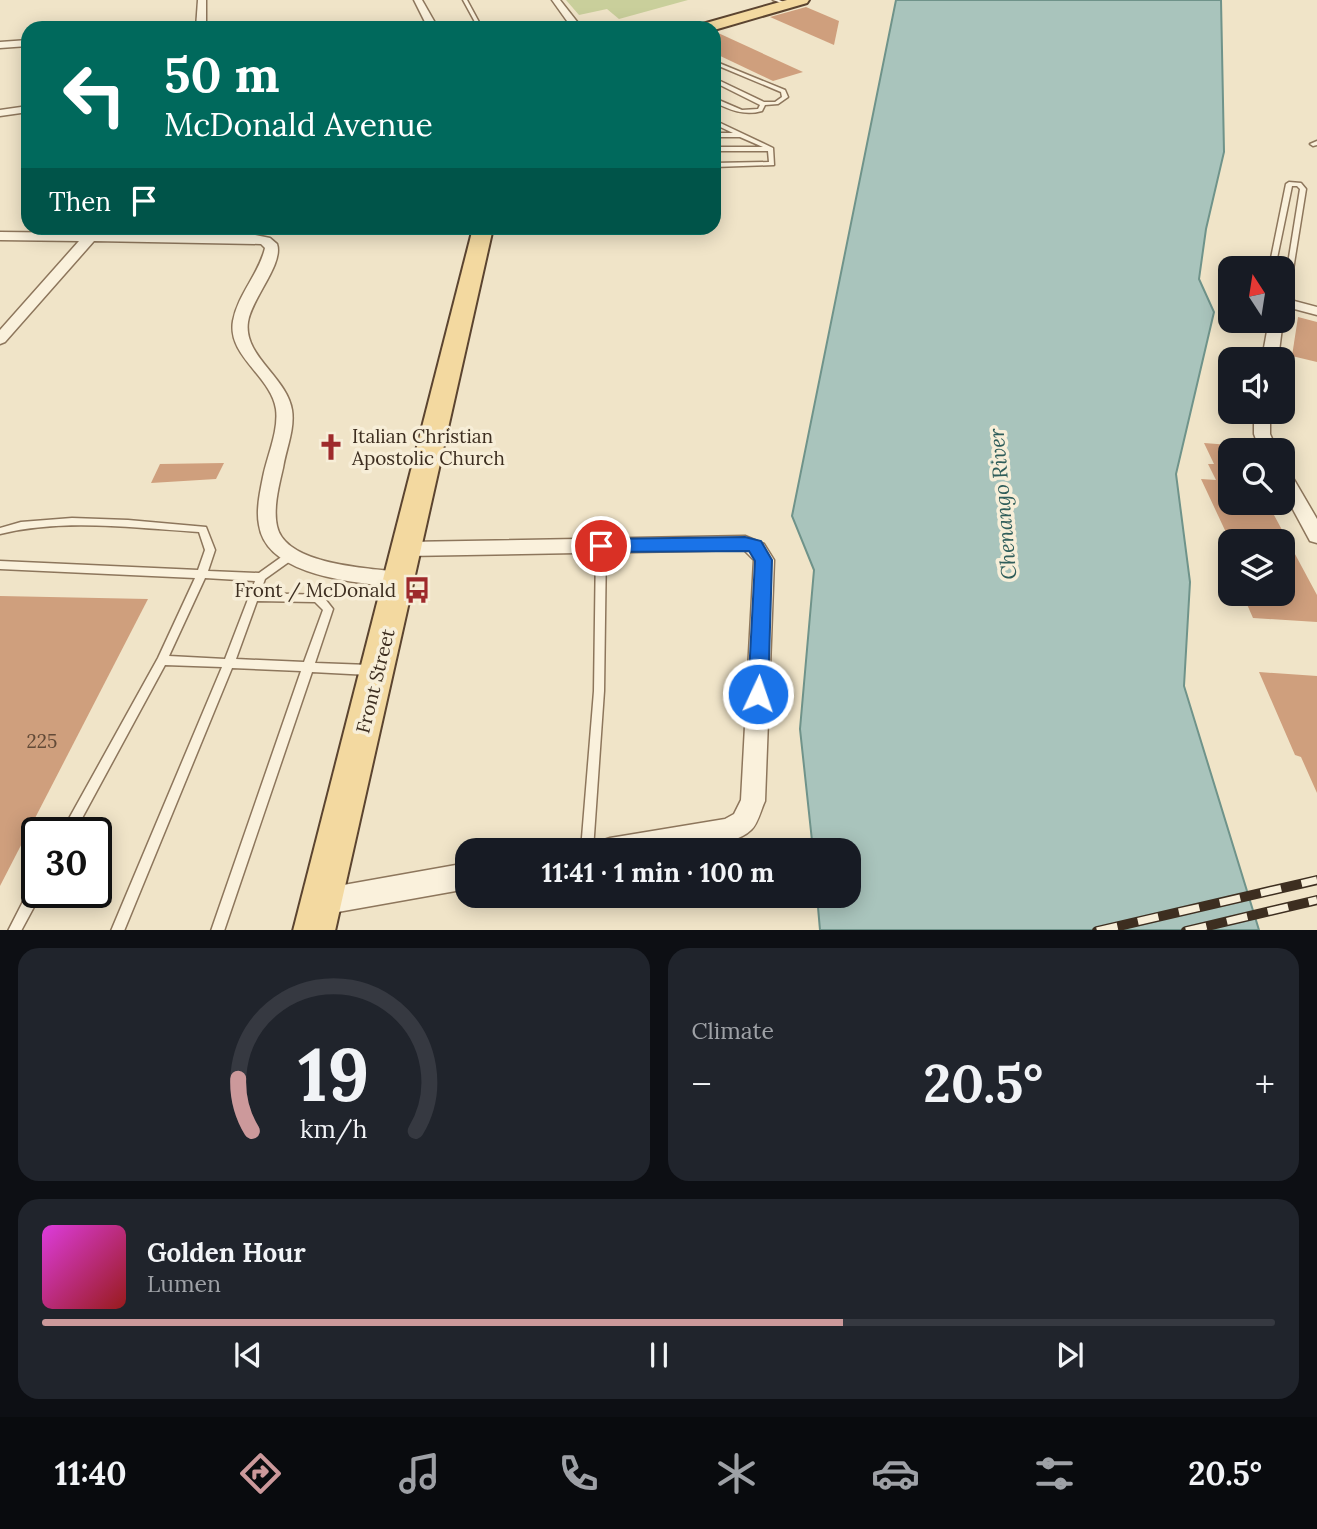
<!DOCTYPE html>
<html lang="en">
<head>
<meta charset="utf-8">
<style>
  body { margin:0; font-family:Lora,serif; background:#20242c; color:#f1f3f6; height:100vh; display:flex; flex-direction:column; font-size:26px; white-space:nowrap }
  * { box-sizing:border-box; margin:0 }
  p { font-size:23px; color:#9ea1a6 }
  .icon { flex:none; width:38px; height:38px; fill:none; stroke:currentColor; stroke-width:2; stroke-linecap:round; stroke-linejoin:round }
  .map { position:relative; height:930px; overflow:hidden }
  .details { display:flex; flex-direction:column; gap:18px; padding:18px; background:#0d0f14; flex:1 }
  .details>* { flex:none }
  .top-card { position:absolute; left:21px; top:21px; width:700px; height:214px; border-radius:21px; box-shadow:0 4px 18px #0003; background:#00695c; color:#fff; overflow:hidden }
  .needle { width:46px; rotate:348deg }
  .fabs { position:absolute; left:1218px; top:256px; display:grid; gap:14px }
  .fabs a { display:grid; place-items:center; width:77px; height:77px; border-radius:14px; background:#171b24; box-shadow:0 4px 18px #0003; font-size:35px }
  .speed { position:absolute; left:21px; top:817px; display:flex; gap:14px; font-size:35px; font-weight:700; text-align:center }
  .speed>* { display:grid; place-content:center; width:91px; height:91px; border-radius:50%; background:#171b24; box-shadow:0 4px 18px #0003; line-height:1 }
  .speed .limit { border:4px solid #111; border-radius:10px; background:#fff; color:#111 }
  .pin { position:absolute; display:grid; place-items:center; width:60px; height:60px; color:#fff; margin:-30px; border:4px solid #fff; border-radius:50%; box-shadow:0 2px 7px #0007 }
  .me { position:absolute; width:77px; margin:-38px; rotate:3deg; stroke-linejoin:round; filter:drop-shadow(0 0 5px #0008) }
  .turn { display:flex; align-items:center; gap:24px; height:147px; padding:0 28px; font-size:32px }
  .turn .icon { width:91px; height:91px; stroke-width:2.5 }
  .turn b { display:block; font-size:49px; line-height:60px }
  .then { display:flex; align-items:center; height:66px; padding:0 28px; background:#0003; gap:14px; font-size:26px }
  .big { font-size:52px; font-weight:800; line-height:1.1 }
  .details .tile { flex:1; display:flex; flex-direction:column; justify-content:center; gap:10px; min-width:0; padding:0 24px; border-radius:21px; background:#20242c }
  .details .dial { align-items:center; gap:0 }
  .dial svg { height:182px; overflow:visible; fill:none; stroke:#363941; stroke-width:7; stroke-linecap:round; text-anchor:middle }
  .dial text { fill:#f1f3f6; stroke:none }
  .song { display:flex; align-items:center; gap:21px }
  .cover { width:84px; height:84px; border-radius:10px; background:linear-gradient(135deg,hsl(300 70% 55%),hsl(0 70% 35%)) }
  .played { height:7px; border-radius:4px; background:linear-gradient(90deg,#cc999b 65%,#363941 65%) }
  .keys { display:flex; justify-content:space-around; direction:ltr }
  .heat { display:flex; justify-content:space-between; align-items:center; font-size:38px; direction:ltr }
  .details .tiles { flex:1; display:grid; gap:18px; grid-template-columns:1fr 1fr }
  .tile:last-child { grid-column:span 2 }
  .trip { position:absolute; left:455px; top:838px; width:406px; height:70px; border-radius:21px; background:#171b24; box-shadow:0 4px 18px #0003; font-weight:800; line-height:70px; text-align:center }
  .tabs { display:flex; height:112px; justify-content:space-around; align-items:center; background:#090b0e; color:#9ea1a6 }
  .tabs .icon { width:49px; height:49px }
  .tabs .selected { color:#cc999b }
  .tabs b { font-size:32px; color:#f1f3f6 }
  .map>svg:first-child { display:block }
  .green { fill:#c9cf9b }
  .water { fill:#a9c4bc; stroke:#6f938a; stroke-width:2 }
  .building { fill:#cf9f7d }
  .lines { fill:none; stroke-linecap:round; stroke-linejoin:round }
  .service-casing { stroke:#8d765c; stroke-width:3 }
  .minor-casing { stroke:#8d765c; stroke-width:3 }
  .primary-casing { stroke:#5b4430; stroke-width:4 }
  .service { fill:#faf1dc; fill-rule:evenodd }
  .minor { fill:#faf1dc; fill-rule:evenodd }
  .primary { fill:#f3d9a0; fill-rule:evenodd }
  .rail-casing { stroke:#3d2e20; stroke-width:10 }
  .rail { stroke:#f7eed8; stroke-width:7; stroke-dasharray:21; stroke-linecap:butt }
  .route { fill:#1a73e8; stroke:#114b97; stroke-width:2 }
  .labels { text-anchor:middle; stroke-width:7; stroke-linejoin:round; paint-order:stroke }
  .poi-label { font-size:19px; fill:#3d2e20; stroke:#f7eed8; text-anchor:start }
  .street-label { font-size:19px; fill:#3d2e20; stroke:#f7eed8 }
  .near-number-label { font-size:19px; fill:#624a37 }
  .water-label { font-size:21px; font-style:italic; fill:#2f5d5a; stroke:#f7eed8 }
</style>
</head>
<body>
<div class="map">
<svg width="1317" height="931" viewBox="0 0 1317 931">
  <rect width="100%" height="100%" fill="#f0e4c8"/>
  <path class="green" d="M566,0H688L619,19L607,9L579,15Z"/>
  <path class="water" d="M896,0H1221L1224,152L1206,229L1199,279L1214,312L1176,474L1190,582L1184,686L1259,930H820L817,896H849V850H813L800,729L814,570L792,516Z"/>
  <g class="building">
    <path d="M806,7L839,21L834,45L770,17Z"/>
    <path d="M716,32L803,72L773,81L714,53V33Z"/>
    <path d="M1298,317L1317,322V362L1292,356Z"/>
    <path d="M1204,443L1230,445V502H1267L1317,595V622L1253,618L1242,593H1283V539L1230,536V541L1201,479L1216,480L1208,464H1214Z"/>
    <path d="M224,463L216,479L151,483L160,464Z"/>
    <path d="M0,596L148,599L0,886Z"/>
    <path d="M1259,672L1317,676V793L1301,757L1295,755Z"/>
  </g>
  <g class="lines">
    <defs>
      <g id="service">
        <path d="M463,0H467L480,24L471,28H465L475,22Z"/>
        <path d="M773,0H779L789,4L787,5Z"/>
        <path d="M714,61L785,90L788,97L778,104L765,105L762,111C744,116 730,110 714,102V98L742,110L758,109L760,105L714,82V78L764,102H775L782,97L781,92L714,64Z"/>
        <path d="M714,120L773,148L774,165L714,167V163L769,162L768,151H714V147H763L740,137H714V133H733L714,124Z"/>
        <path d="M1317,141V145L1313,146L1310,144Z"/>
        <path d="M1289,182L1301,183L1306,189L1292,276L1287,294L1283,296V284L1286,276L1300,189L1297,186H1292L1275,268H1269L1286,184Z"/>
        <path d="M72,518L128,520L206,527L215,550L208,571L259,573L287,553H293L295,556L293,559L265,579L260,593L322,595L333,609L315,663L369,665L373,667L374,670L373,673L369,675L312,672L224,931H211L301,671L232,668L124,931H111L222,667L165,665L74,833H61L158,658L195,578L0,569V561L198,570L205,550L199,532C133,528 65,518 0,534V528L21,522ZM205,578L255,581L225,659L169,656ZM257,601L315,602L323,610L304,662L236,659Z"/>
        <path d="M601,542L604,543L606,546L604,691L593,850H581L594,691L596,546L598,543Z"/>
        <path d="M37,883V892H42L21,931H8L32,884Z"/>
      </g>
      <g id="minor">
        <path d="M198,0H206V28H196Z"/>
        <path d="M414,0H422L438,28H428Z"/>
        <path d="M552,0H560L582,28H572Z"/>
        <path d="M28,40V46L0,48V42Z"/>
        <path d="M28,106V112L0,116V110Z"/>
        <path d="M90,228H100V233L251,234L270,238L277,244C284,264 251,299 248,322C243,356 287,377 292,410C295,429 286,449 283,468C279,485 273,508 277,526C285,565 368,568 400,572L407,575L410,580L407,585L400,588C359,582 267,578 259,525C256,510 260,492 263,477C267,456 279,431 276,409C271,376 227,356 233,321C238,294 259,274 265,248L261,244L94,241L5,342L0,344V330L79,241L0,240V232L86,233Z"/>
        <path d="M1283,298L1317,307V315L1283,306Z"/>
        <path d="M1269,320H1283L1278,359H1262Z"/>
        <path d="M1254,411H1270V434L1277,450H1260L1254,434Z"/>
        <path d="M1283,469L1289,471L1317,519V543L1310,541L1283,491Z"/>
        <path d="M745,536L764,544L774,560L765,801C761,809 758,824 751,830C729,853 628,853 598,850L601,841L610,838L725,819L734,814L741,800L754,560L744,550L407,556L400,554L397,549L400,544L407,542Z"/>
        <path d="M467,863V889L321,915L312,911L308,902L312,893L321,889Z"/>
      </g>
      <g id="primary">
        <path d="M787,0H809L807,3L714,30L697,28L699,25Z"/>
        <path d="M473,228H493L335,931H293Z"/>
      </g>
    </defs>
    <use href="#service" class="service-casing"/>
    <use href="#minor" class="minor-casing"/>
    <use href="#primary" class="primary-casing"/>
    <use href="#service" class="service"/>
    <use href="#minor" class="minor"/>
    <use href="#primary" class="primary"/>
    <defs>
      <g id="rail">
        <path d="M1097,931L1317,880"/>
        <path d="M1186,931L1317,900"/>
      </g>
    </defs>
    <use href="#rail" class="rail-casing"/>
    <use href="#rail" class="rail"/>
  </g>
  <path class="route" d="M745,537L761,541L772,560L768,694L765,700L758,703L751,700L748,694L755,561L749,551L601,552L595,550L592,546L595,541L601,539Z"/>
  <defs>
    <symbol id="church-bare" viewBox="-9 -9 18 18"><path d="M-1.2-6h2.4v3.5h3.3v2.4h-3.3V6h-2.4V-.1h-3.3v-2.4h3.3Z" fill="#9e2a2b" stroke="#f7eed8" stroke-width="2.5" paint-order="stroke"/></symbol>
    <symbol id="bus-bare" viewBox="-9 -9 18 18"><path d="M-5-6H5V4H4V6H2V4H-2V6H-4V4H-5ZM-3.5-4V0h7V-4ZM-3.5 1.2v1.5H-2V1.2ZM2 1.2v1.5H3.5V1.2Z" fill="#9e2a2b" stroke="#f7eed8" stroke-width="2.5" paint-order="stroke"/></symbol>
  </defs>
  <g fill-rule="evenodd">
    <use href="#church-bare" x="312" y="428" width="38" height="38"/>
    <use href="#bus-bare" x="398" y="571" width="38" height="38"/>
  </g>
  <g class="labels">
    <g class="poi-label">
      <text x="352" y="443">Italian Christian<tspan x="352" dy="22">Apostolic Church</tspan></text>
      <text x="396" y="597" text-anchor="end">Front / McDonald</text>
    </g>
    <g class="street-label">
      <text transform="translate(375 681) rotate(-76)" y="7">Front Street</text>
    </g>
    <g class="near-number-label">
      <text x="42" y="748">225</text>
    </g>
    <g class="water-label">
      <text transform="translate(1003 504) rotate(-95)" y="7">Chenango River</text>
    </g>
  </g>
</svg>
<div class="fabs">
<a><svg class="needle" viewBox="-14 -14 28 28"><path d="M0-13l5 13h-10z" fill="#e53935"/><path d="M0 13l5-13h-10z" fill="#9ea1a6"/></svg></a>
<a><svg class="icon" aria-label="sound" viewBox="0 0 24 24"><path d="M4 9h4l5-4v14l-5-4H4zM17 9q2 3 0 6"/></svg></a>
<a><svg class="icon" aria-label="search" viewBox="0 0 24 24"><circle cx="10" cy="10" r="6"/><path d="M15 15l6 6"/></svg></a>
<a><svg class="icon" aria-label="layers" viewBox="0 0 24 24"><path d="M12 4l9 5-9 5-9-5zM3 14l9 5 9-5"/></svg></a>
</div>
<div class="speed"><div class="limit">30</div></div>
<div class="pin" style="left:601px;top:546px;background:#d93025"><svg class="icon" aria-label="arrive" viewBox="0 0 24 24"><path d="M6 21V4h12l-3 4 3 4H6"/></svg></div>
<svg class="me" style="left:758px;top:694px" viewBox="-20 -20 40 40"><circle r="17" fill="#1a73e8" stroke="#fff" stroke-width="3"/><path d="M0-11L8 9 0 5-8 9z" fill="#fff"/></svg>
<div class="trip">11:41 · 1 min · 100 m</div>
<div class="top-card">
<div class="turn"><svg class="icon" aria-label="left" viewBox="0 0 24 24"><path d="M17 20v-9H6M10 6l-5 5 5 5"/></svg><div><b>50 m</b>McDonald Avenue</div></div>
<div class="then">Then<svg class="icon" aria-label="arrive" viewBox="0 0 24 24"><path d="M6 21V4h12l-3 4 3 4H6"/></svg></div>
</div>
</div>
<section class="details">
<div class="tiles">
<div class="tile dial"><svg viewBox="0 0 100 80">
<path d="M14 69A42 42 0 1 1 86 69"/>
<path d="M14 69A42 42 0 0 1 8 46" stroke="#cc999b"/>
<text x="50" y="56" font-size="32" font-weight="700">19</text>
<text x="50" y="72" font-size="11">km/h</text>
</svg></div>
<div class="tile"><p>Climate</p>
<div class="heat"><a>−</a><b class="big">20.5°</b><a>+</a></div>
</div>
<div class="tile">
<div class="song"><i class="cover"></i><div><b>Golden Hour</b><p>Lumen</p></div></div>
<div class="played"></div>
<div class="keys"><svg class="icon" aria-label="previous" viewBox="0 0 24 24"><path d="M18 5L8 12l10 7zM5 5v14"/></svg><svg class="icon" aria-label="pause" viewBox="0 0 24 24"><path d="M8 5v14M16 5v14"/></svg><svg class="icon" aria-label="next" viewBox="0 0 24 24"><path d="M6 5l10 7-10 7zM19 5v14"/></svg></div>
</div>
</div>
</section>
<nav class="tabs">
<b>11:40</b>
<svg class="icon selected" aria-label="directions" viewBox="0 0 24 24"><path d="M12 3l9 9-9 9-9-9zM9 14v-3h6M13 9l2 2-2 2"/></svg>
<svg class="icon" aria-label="music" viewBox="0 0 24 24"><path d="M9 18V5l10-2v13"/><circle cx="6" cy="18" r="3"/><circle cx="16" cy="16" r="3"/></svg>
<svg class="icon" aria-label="phone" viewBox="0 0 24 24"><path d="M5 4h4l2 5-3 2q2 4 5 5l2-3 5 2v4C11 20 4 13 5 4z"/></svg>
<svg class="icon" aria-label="climate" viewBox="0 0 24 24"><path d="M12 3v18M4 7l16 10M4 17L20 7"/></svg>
<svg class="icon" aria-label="car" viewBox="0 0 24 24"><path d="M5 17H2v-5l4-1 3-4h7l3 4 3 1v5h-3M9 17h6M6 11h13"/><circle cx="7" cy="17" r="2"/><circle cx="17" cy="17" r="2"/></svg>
<svg class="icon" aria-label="filters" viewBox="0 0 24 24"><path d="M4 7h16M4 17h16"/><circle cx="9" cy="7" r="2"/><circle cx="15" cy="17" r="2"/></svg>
<b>20.5°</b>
</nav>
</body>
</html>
